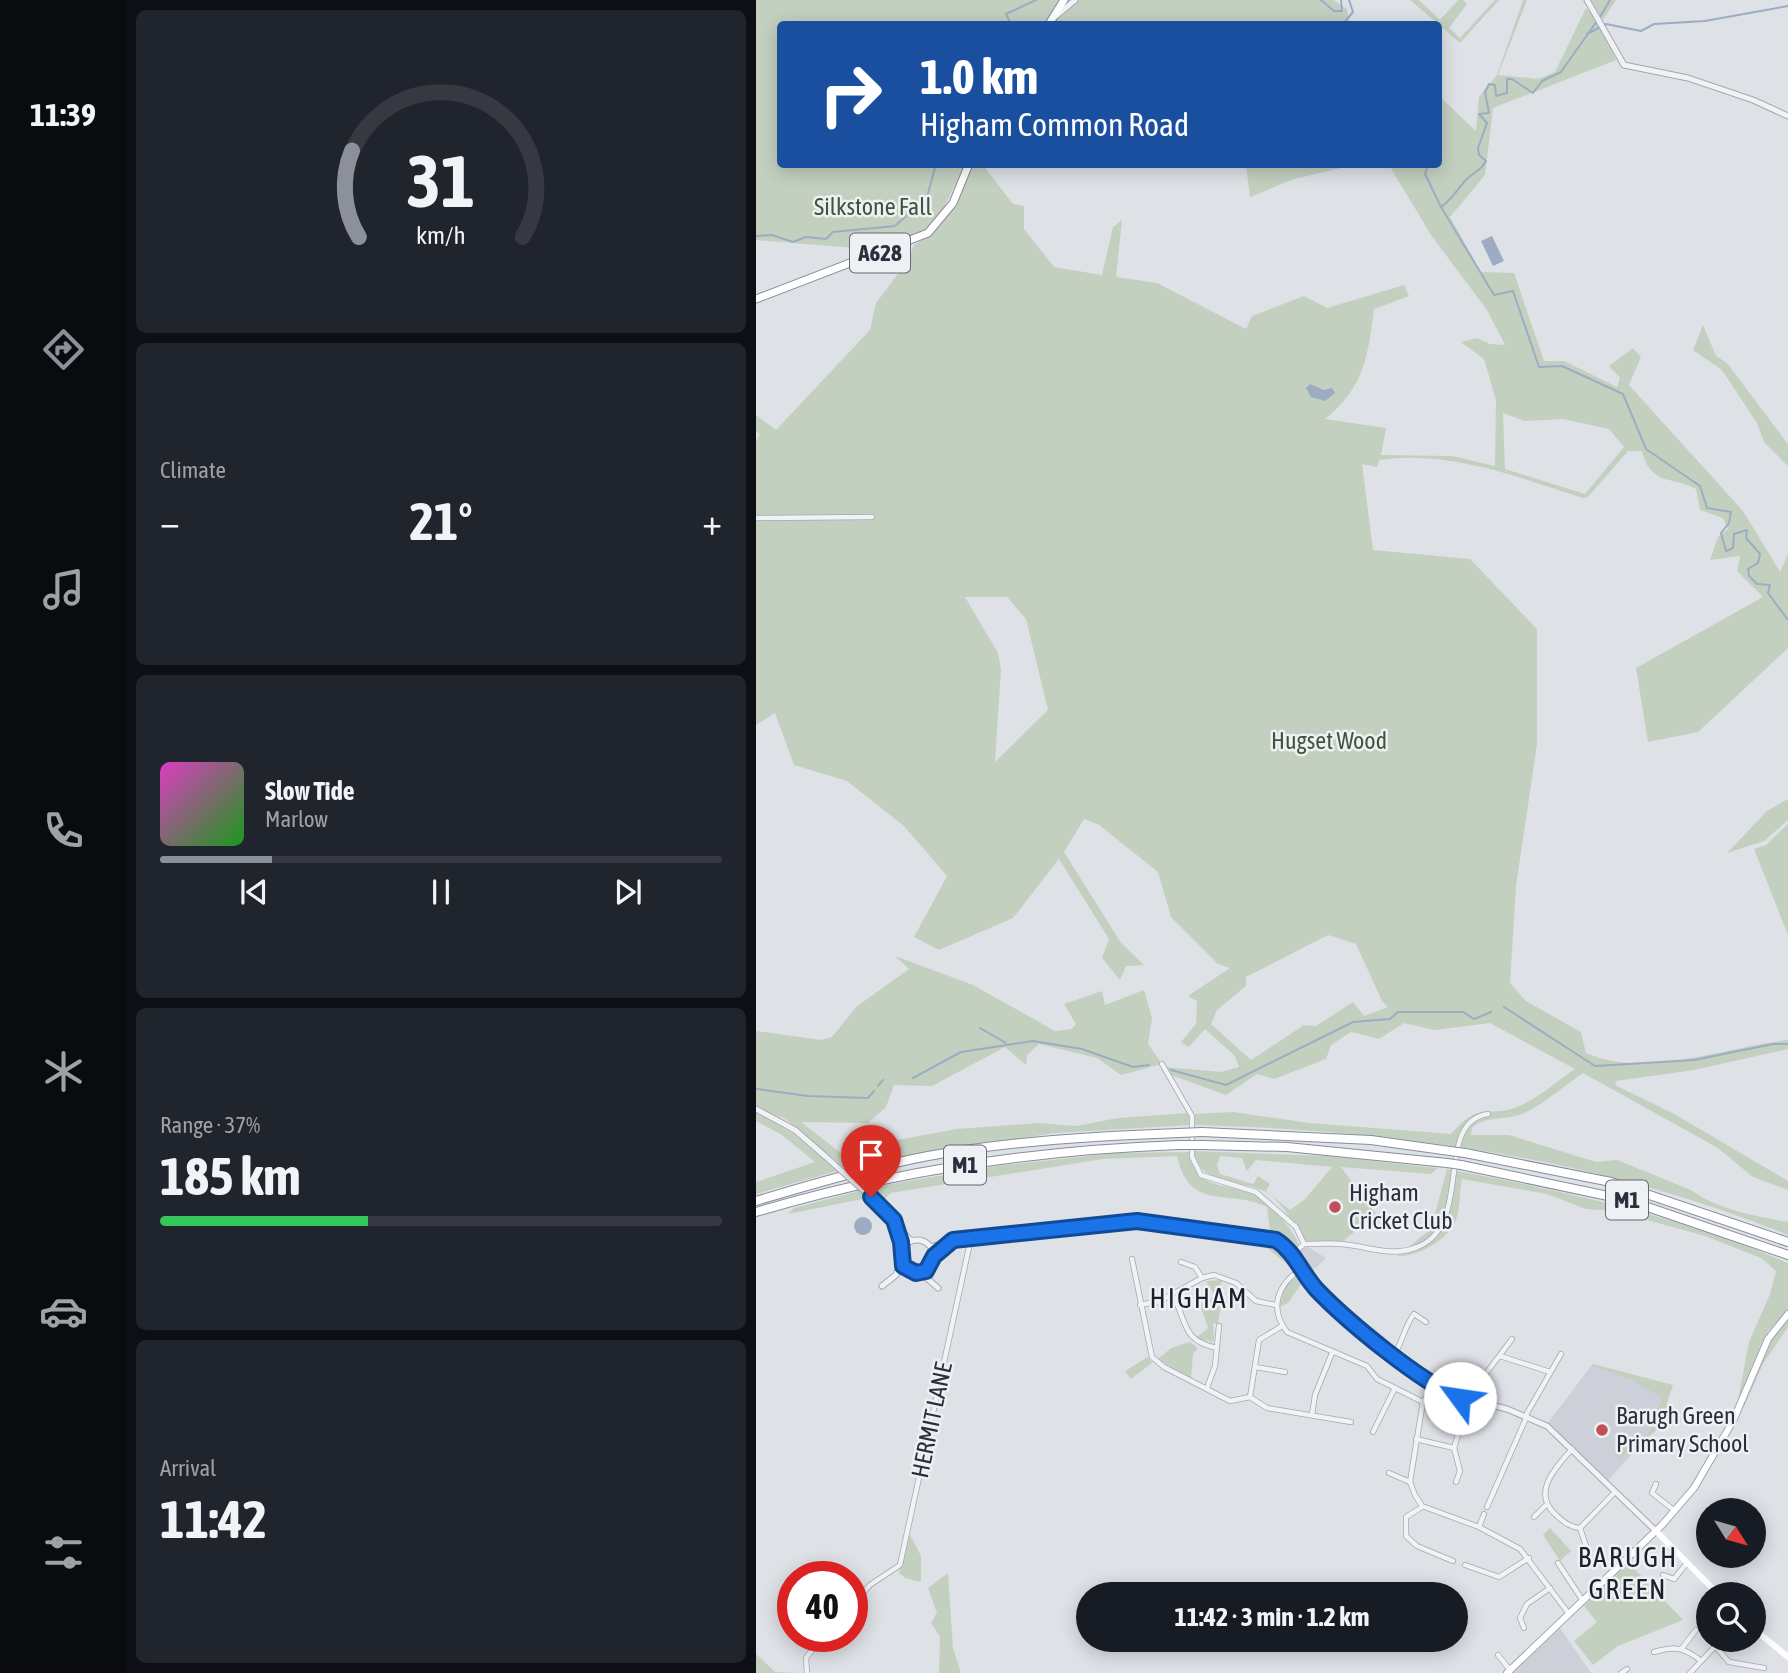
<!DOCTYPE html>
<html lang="en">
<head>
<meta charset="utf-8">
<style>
  body { margin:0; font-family:"Asap Condensed",sans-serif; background:#20242c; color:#f1f3f6; height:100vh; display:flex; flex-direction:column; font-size:26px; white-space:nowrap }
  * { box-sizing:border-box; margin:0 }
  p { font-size:23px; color:#9ea1a6 }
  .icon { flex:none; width:38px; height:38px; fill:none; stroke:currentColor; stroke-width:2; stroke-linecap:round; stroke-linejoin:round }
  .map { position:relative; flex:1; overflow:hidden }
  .sheet { display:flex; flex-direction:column; gap:10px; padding:10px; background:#0d0f14; width:630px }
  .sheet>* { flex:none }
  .hud { position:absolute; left:21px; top:21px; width:665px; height:147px; border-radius:7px; box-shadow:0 4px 18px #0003; background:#1a4fa0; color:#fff; overflow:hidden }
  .needle { width:46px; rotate:127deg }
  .fabs { position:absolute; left:940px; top:1498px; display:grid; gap:14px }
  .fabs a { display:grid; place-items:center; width:70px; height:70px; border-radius:50%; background:#171b24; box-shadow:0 4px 18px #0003; font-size:35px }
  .speed { position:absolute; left:21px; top:1561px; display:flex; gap:14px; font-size:35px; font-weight:700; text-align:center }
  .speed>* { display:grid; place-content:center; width:91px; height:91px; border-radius:50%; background:#171b24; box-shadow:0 4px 18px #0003; line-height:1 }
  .speed .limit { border:10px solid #d22; background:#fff; color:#111 }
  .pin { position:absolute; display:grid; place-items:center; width:60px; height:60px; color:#fff; margin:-72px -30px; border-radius:50% 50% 50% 0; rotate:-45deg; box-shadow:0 0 7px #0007 }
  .pin .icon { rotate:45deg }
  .me { position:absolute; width:77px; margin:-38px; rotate:301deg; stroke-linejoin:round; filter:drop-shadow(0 0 5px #0008) }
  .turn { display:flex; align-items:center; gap:24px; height:147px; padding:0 28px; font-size:32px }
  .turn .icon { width:91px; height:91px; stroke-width:2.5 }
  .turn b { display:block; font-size:49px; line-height:60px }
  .big { font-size:52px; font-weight:700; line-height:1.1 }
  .sheet .widget { flex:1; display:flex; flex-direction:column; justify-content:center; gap:10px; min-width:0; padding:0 24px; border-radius:10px; background:#20242c }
  .sheet .dial { align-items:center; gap:0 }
  .dial svg { height:182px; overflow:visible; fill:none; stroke:#363941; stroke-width:7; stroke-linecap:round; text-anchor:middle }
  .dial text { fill:#f1f3f6; stroke:none }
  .song { display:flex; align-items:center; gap:21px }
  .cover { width:84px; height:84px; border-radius:10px; background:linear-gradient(135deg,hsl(310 70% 55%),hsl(120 70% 35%)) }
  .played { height:7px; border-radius:4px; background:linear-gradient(90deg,#8c9099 20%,#363941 20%) }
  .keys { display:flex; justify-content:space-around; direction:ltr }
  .heat { display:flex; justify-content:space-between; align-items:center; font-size:38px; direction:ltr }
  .charge { height:10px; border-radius:5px; background:linear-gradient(90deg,#34c759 37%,#363941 0) }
  .trip { position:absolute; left:320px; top:1582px; width:392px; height:70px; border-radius:35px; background:#171b24; box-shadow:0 4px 18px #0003; font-weight:700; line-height:70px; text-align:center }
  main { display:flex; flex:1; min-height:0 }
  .tabs { display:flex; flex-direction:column; width:126px; justify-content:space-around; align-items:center; background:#090b0e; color:#9ea1a6 }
  .tabs .icon { width:49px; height:49px }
  .tabs .active { color:#8c9099 }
  .tabs b { font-size:32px; color:#f1f3f6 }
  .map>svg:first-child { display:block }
  .built { fill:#cdd0d8 }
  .green { fill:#c3d0c0; fill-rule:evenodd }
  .water { fill:#9cadc3 }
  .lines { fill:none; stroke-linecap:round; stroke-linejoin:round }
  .stream { stroke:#9cadc3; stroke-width:2 }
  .minor-casing { stroke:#a4a8b0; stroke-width:6 }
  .tertiary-casing { stroke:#a4a8b0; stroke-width:7 }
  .primary-casing { stroke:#9fa5b1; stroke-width:8 }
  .trunk-casing { stroke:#878e9c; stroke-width:9 }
  .motorway-casing { stroke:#878e9c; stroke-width:10 }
  .minor { stroke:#f1f2f5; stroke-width:4.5 }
  .tertiary { stroke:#f1f2f5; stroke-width:5 }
  .secondary { stroke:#fff; stroke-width:6 }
  .primary { stroke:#fff; stroke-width:6 }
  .trunk { stroke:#fff; stroke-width:7 }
  .motorway { stroke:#fff; stroke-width:8 }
  .tertiary-bridge-casing { stroke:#a4a8b0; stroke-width:7; stroke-linecap:butt }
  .motorway-bridge-casing { stroke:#878e9c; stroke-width:10; stroke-linecap:butt }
  .tertiary-bridge { stroke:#f1f2f5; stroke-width:5 }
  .motorway-bridge { stroke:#fff; stroke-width:8 }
  .route-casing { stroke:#114b97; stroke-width:18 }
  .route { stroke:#1a73e8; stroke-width:12 }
  .poi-dot { fill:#c14e58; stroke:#eef0f4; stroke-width:2.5 }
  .labels { text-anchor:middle; stroke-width:5; stroke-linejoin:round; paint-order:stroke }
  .shield { fill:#eef0f4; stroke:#646973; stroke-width:2 }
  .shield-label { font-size:23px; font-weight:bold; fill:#292f3c }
  .park-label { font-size:24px; fill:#3b5638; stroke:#eef0f4 }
  .poi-label { font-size:24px; fill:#292f3c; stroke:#eef0f4; text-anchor:start }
  .street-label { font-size:24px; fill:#292f3c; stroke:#eef0f4 }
  .quarter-label { font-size:28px; letter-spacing:2px; fill:#1b202d; stroke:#eef0f4 }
</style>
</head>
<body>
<main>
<nav class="tabs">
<b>11:39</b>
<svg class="icon active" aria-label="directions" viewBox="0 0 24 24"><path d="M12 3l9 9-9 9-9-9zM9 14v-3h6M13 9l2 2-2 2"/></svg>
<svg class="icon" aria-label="music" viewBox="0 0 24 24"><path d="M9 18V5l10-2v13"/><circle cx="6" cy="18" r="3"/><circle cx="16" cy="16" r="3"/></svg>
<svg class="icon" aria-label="phone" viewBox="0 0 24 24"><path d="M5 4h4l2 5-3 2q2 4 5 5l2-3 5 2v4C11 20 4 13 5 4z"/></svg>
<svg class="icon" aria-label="climate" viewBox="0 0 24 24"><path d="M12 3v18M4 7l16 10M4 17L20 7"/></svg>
<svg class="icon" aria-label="car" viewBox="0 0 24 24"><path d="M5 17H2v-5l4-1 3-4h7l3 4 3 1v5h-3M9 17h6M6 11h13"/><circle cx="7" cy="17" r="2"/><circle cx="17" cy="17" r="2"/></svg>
<svg class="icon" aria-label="filters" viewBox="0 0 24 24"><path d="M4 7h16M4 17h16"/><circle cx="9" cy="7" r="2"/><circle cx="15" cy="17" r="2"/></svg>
</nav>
<section class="sheet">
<div class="widget dial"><svg viewBox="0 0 100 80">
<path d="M14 69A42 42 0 1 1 86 69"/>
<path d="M14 69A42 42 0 0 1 11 31" stroke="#8c9099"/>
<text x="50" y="56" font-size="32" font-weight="700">31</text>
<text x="50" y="72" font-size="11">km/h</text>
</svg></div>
<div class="widget"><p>Climate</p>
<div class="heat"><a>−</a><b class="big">21°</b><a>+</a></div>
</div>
<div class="widget">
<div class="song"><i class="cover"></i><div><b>Slow Tide</b><p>Marlow</p></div></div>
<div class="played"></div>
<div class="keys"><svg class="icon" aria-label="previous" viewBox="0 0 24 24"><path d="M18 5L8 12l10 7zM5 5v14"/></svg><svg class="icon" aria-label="pause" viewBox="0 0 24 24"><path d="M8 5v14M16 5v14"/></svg><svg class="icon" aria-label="next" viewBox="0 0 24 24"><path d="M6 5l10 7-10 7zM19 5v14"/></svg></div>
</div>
<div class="widget"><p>Range · 37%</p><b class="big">185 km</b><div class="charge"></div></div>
<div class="widget"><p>Arrival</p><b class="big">11:42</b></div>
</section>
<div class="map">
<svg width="1032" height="1673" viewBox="0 0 1032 1673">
  <rect width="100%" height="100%" fill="#dee1e6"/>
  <g class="built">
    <path d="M552,1247L570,1258L552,1275L540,1257L546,1248Z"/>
    <path d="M835,1366L875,1380L906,1398L889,1440L852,1480L792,1423Z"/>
    <path d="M804,1628L835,1673H757Z"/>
  </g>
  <g class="green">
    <path d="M0,0H304L289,24H24V164L209,165L186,211L168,230L124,250L0,240Z"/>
    <path d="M311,0H577L591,9L593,24H296Z"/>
    <path d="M654,0H663L684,20L702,0H707L711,4L693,28L704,38L739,0H743L704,43Z"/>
    <path d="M767,0H771L742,75L782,79L799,72L830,8L841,19L860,60L737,108L729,175L694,217L725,272L758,273L788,361H808L861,387L864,378L853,366L877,348L885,357L873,385L987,511L1024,572L1032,554V648L942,732L892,742L880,668L1007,597L981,571L984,556L954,560L962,537L972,529L967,518L944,510L940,489C915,476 894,485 886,451H872L832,497L827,498C761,477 693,450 623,460L621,467L606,464L617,550L714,559L781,629V744L760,886L754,983L770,1001L825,1032L830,1053C890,1080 971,1046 1032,1040V1049L938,1070L860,1081L859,1085L920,1115L1032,1181V1190L997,1177L962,1148L827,1073C808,1086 788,1104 768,1113C750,1121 730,1115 716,1128L715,1135H753L840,1162L861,1160L935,1190C962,1210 1000,1216 1032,1222V1235C843,1158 641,1130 438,1125L439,1114L477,1112L553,1123L695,1134C726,1098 732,1120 763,1106C783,1098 801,1081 819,1069L734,1023L678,1030L648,1023L623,1039L595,1032L575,1045L570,1059L518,1079L501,1074L470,1095L412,1074L409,1067L465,1072L483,1067L479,1056L449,1029L433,1047L425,1042L440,1024L441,1001L432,996L474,968L462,964L415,917L402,872L343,825L328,819L308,852L365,943L388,965L370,966L364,980L346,958L353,939L303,859L257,918L183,950L158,937L191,876L148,826L91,781L38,765L19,713L0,725V441L4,434L0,431V415L20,430L114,330L120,303L151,262L158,245C190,228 202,196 215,165H227L257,204L268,206V229L298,267L346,275L357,227L366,220L360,277L401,283L490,329L496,316L548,296L571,308L648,285L653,296L618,309C612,356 608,388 569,419L630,428L625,455L696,456L739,466L740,400L728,359L705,342L721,338L734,344L749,345L731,310L675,235L633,165L682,164L683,96L720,131L723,97L741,75ZM747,413L769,421L807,419L853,429L868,447L829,494L749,469ZM209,597H251L270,619L292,710L239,762L245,669L242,653ZM572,935L600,944L626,1001L632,1007L608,1016L597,1002L560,1026L548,1025L495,1060L455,1024L461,1010L490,986V977Z"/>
    <path d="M835,0H860L847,20Z"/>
    <path d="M546,164L598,165L538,179L494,197L490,165Z"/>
    <path d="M947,325L960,356L971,363L1032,444V466L1008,442L1001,423L966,370L937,350Z"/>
    <path d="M1032,799V820L1008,841L971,853L1011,811Z"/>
    <path d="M1032,824V935L998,849L1010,845Z"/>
    <path d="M139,956L217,985L299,1031L316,1029L320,1024L308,1004L346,991L349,1005L388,990L396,1018L392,1044L406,1064L365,1075L341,1058L283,1044L271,1055L270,1065L249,1047L176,1086L138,1085L130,1107L112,1123L45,1122L90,1157L120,1144L201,1129L283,1123L320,1126L362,1118L432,1113L434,1125L298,1133L89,1168L31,1120L0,1107V1031L65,1040L76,1037L100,1007L153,969Z"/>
    <path d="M0,1113L36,1133L81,1171L0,1194V1182L59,1162L26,1135L0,1121Z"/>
    <path d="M436,1151L571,1156L682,1168L675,1174L585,1167L620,1214L587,1241L548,1242C542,1229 522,1196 508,1191C480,1179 448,1187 436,1151ZM464,1156L486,1158L491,1171L500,1160L576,1167L548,1200L534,1210L510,1191L514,1184L502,1176L497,1184L464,1174L461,1165Z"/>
    <path d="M433,1152C441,1191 466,1182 496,1193C512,1199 537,1229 543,1245L536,1246L514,1232L511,1207C472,1188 434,1213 421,1156L347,1159L134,1193L127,1202L112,1188L241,1166L359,1153Z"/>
    <path d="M691,1169C807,1191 923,1215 1032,1263V1310L1012,1331L981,1405L993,1342L1014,1294L1020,1271L1005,1258L949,1236L859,1211L830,1209L791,1194L706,1179C703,1193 705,1211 698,1224C688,1242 661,1257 641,1256L675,1229Z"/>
    <path d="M103,1191L111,1198L32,1214L38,1208Z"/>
    <path d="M509,1241L522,1246L539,1266L537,1269L507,1245Z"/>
    <path d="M543,1276L548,1280L532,1303L523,1307L530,1284Z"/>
    <path d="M466,1280L461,1299L465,1302L462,1324L457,1323L458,1338L457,1342L440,1338L452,1328L444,1304L459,1296L450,1281Z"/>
    <path d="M1032,1319V1327L1007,1364L987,1409C989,1379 1012,1342 1032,1319Z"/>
    <path d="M434,1342L442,1348L437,1354L435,1379L402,1359L415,1348Z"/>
    <path d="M392,1357L396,1363L375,1379L369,1371Z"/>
    <path d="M837,1364L917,1385L911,1403L913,1419L889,1440L906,1398L875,1380L835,1366Z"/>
    <path d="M866,1439L879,1446L863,1459L859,1452Z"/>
    <path d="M794,1528L815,1551L804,1561L787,1535Z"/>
    <path d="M154,1535L165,1556V1582L149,1578L143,1573Z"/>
    <path d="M872,1562L927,1620L862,1646L837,1665L818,1641L841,1622L828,1606Z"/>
    <path d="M192,1573L197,1648L205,1673H183L184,1636L175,1623L181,1613L172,1588Z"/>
    <path d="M0,1654L19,1672L46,1673H0Z"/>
  </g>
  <g class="water">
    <path d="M736,236L748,261L737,266L725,241Z"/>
    <path d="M554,384L568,390L576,388L579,393L569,401L555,397L550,388Z"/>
    <circle cx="107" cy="1226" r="9"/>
  </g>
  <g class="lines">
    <g class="stream">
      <path d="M565,0L578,11H586L585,0"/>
      <path d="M844,17L854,0"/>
      <path d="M255,24L250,14L280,0"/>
      <path d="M587,24L597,12L593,0"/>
      <path d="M831,34L850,24L885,31L898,24L949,21L1032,6"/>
      <path d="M672,164L669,174L685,207L738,295L757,291L783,367L806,366L867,394L890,449L944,486L951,508L975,512L973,523L965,533L970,551L977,548L978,534L991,530L990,538L1004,554L1002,563L992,569L993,576L1001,584L1014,585L1012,593L1032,620"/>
      <path d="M685,207C696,199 700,191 709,181C716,173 725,171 730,161L723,155L722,148L731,123L723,114L733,113L729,92L733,84L739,85L740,96L751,93V79H756L777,93L786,81L805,72L841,21"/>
      <path d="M0,236L16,235L37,242L50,237L70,239L77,232L139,226L171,197L180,164"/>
      <path d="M748,1007L839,1066L938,1060L1017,1044H1032"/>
      <path d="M224,1028L250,1043"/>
      <path d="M415,1070L470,1085L597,1022L634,1019L642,1012H707L718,1019L735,1012"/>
      <path d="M157,1078L205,1052L277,1041L326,1049L377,1067L393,1065"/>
      <path d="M122,1086L127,1080"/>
      <path d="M1,1089L52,1096L112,1098L118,1091"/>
    </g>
    <defs>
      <g id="minor">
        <path d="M0,518L116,517"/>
        <path d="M406,1064L436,1116V1157L445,1175L500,1192L540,1227L548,1244L536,1255"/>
        <path d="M548,1244C560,1244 573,1243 585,1244C611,1246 633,1257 659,1248C720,1227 676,1122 732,1114"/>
        <path d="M376,1259L396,1357L408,1367L474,1401L494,1397"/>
        <path d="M425,1262L439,1267L446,1278"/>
        <path d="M545,1269C521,1285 513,1308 531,1332L611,1366L621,1379L667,1402"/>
        <path d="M417,1296C432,1323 425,1340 461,1348"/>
        <path d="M384,1305L404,1301L446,1278L458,1275L480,1283L500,1301L520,1305"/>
        <path d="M526,1326L503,1340L494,1397L511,1408L595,1422"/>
        <path d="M638,1355C647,1341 648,1327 658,1314L670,1322"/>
        <path d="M744,1356L794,1372"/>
        <path d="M499,1367L529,1372"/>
        <path d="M679,1384L667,1402L663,1426L654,1482L659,1495L666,1506L723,1527L764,1549L813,1614"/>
        <path d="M451,1388L459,1366L463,1326"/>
        <path d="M710,1400L756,1339"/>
        <path d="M556,1415L559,1395L576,1353"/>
        <path d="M770,1415L805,1354"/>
        <path d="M617,1432L639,1388"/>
        <path d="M660,1439L698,1448"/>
        <path d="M816,1449C799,1468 775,1493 800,1515C808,1522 813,1527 824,1528L859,1492"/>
        <path d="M633,1473L654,1482"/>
        <path d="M700,1482L704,1471L698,1448L703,1431"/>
        <path d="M900,1484L896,1493L919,1511"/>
        <path d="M666,1507L650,1517V1536L661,1546L697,1561"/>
        <path d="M731,1507L771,1416"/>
        <path d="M778,1517L789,1506"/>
        <path d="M723,1527L728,1514"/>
        <path d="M824,1528L832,1552L827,1560"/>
        <path d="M802,1563L827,1601"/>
        <path d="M709,1565L743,1577L773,1558"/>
        <path d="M907,1575L918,1579L931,1563"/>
        <path d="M96,1605L114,1585L144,1565L215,1238"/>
        <path d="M768,1628L764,1618L771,1604L794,1588"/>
        <path d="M960,1647L973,1662L1008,1668"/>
        <path d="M926,1648L940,1630"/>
        <path d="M898,1652C919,1646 927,1647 944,1660"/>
        <path d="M742,1655L754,1670"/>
        <path d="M51,1673L50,1658L67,1636"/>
        <path d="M865,1673L871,1669"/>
        <path d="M934,1673L965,1640"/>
      </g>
      <g id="tertiary">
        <path d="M831,0L868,65L932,78L997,100L1032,116"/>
        <path d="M300,16L319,0"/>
        <path d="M0,1109L39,1130L70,1157"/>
        <path d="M115,1197L155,1241"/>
        <path d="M142,1230L145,1251"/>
        <circle cx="161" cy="1257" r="17"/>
        <path d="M175,1247L201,1240L381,1221L520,1240L529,1246L553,1281L579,1308L638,1355L695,1395L751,1409L791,1426L900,1531"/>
        <path d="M165,1273L182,1288"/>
        <path d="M126,1286L140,1275L145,1262"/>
      </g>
      <path id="primary" d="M751,1673L906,1525L938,1488L977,1421L1012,1339L1032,1314"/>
      <g id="trunk">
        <path d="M293,24L308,0"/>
        <path d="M0,299L172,233L197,203L213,164"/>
      </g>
      <g id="motorway">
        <path d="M446,1132L615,1140L694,1151"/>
        <path d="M446,1145L531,1147L691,1163"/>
        <path d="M709,1153L855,1182L1032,1242"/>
        <path d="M705,1165L871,1200L1032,1255"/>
        <path d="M0,1201C56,1184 114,1167 172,1156C255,1141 339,1136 423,1133"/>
        <path d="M0,1212C137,1171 281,1150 423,1145"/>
      </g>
    </defs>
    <use href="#minor" class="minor-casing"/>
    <use href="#tertiary" class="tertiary-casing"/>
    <use href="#primary" class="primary-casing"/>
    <use href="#trunk" class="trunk-casing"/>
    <use href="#motorway" class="motorway-casing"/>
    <use href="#minor" class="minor"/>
    <use href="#tertiary" class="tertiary"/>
    <g class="secondary">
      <path d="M900,1531L962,1594"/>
      <path d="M998,1629L1032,1657"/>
    </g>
    <use href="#primary" class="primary"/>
    <use href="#trunk" class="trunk"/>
    <use href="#motorway" class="motorway"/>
    <defs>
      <path id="tertiary-bridge" d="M70,1157L115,1197"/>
      <g id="motorway-bridge">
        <path d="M423,1133L446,1132"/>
        <path d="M423,1145H446"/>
        <path d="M694,1151L709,1153"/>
        <path d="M691,1163L705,1165"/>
      </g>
    </defs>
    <use href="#tertiary-bridge" class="tertiary-bridge-casing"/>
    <use href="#motorway-bridge" class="motorway-bridge-casing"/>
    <use href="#tertiary-bridge" class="tertiary-bridge"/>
    <use href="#motorway-bridge" class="motorway-bridge"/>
  </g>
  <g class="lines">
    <defs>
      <path id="route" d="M115,1197L138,1220L145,1242L147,1266L160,1273L170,1271L178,1256L197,1240L381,1221L520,1240C539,1252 546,1274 561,1290C592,1322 664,1382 704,1398"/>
    </defs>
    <use href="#route" class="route-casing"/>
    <use href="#route" class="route"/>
  </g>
  <g class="poi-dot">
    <circle cx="579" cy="1207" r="7"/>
    <circle cx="846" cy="1430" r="7"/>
  </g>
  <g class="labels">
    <g class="shield">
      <rect x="94" y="233.5" width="60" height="39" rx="5"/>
      <rect x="188" y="1145.5" width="42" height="39" rx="5"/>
      <rect x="850" y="1180.5" width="42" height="39" rx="5"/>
    </g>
    <g class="shield-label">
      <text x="124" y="261">A628</text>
      <text x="209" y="1173">M1</text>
      <text x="871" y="1208">M1</text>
    </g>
    <g class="park-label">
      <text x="117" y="215">Silkstone Fall</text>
      <text x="573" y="749">Hugset Wood</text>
    </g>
    <g class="poi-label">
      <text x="593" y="1201">Higham<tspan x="593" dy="28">Cricket Club</tspan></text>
      <text x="860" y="1424">Barugh Green<tspan x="860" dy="28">Primary School</tspan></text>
    </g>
    <g class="street-label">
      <text transform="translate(176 1420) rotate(-78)" y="8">HERMIT LANE</text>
    </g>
    <g class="quarter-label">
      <text x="443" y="1308">HIGHAM</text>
      <text x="872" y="1567">BARUGH<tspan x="872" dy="32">GREEN</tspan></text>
    </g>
  </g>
</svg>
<div class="fabs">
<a><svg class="needle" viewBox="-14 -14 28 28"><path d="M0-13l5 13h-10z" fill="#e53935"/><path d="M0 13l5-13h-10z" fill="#9ea1a6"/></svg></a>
<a><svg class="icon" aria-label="search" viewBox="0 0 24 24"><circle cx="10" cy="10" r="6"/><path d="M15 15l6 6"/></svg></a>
</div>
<div class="speed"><div class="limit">40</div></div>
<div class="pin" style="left:115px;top:1197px;background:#d93025"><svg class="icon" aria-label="arrive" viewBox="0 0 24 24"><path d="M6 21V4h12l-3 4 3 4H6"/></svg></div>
<svg class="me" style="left:704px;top:1398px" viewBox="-20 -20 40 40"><circle r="19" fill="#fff"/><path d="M0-13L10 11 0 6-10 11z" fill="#1a73e8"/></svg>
<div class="trip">11:42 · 3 min · 1.2 km</div>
<div class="hud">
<div class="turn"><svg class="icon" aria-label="right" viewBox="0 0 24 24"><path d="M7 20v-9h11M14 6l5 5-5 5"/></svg><div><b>1.0 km</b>Higham Common Road</div></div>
</div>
</div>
</main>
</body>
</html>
